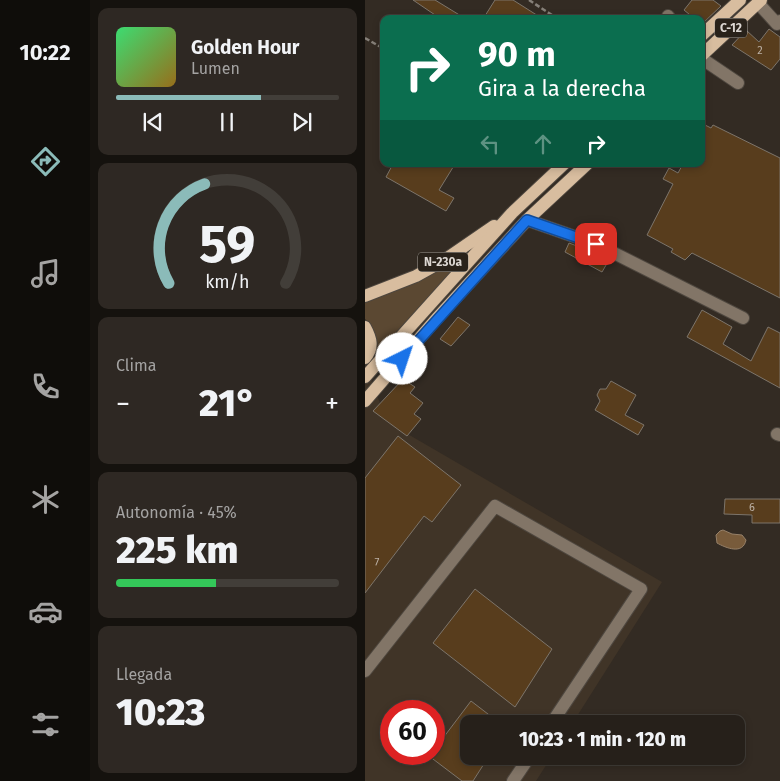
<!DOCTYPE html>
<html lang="es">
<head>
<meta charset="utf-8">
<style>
  body { margin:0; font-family:"Fira Sans",sans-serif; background:#2e2823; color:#f1f3f6; height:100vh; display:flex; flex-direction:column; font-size:19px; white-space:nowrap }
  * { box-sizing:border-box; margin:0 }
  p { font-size:16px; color:#a4a3a2 }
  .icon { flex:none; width:28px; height:28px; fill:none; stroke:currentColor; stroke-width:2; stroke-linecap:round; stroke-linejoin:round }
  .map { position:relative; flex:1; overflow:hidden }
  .panel { display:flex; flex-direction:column; gap:8px; padding:8px; background:#15120e; width:275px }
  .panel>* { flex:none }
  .hud { position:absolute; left:15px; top:15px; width:325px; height:152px; border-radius:10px; box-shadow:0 2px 8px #0003,0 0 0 1px #423e39; background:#0b6e4f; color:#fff; overflow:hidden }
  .speed { position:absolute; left:15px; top:700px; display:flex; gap:10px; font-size:25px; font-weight:700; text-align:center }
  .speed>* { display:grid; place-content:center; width:65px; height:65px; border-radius:50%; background:#26201a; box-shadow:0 2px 8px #0003,0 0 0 1px #423e39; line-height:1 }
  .speed .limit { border:8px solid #d22; background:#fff; color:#111 }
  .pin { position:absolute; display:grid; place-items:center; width:42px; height:42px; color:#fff; margin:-21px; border-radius:10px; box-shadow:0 2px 8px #0006 }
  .me { position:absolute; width:55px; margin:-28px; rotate:41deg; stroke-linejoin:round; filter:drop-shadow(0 0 4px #0008) }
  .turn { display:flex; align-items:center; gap:18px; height:105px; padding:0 15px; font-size:22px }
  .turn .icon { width:65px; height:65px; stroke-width:2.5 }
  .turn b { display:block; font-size:35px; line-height:42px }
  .lanes { display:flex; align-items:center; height:48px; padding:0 15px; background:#0003; justify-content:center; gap:25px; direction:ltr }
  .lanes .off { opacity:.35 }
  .big { font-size:38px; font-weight:800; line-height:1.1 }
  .panel .tile { flex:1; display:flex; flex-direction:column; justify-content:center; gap:8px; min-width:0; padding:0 18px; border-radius:10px; background:#2e2823 }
  .panel .dial { align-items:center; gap:0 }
  .dial svg { height:130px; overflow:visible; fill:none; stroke:#423e39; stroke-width:7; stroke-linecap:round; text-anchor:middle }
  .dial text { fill:#f1f3f6; stroke:none }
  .song { display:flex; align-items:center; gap:15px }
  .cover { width:60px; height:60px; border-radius:8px; background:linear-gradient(135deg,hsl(140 70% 55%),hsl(40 70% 35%)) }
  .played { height:5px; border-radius:2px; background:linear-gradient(90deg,#8bbbb9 65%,#423e39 65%) }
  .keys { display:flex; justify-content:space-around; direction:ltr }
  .heat { display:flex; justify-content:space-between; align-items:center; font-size:28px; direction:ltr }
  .charge { height:8px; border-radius:4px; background:linear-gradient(90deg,#34c759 45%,#423e39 0) }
  .trip { position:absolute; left:95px; top:715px; width:285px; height:50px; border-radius:10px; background:#26201a; box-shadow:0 2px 8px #0003,0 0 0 1px #423e39; font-weight:800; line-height:50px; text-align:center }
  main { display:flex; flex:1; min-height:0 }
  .tabs { display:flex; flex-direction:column; width:90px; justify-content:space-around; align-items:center; background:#0f0d0a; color:#a4a3a2 }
  .tabs .icon { width:35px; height:35px }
  .tabs .current { color:#8bbbb9 }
  .tabs b { font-size:22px; color:#f1f3f6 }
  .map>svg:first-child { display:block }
  .built { fill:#403427; fill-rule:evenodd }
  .green { fill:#5b4832 }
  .water { fill:#785b3b; stroke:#968068 }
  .building { fill:#583d1d; stroke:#7d756b }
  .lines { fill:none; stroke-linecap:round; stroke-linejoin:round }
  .minor-casing { stroke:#4e473f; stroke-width:14 }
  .major-casing { stroke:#4e473f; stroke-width:14 }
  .path { stroke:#868079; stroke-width:2.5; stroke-dasharray:5 2.5; stroke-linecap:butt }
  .minor { stroke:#827567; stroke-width:12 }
  .major { stroke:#d8bd9f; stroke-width:12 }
  .route-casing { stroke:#114b97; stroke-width:12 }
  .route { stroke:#1a73e8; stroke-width:9 }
  .labels { text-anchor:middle; stroke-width:4; stroke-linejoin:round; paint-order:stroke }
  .number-label { font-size:11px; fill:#bbb0a5 }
  .shield { fill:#29221a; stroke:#a6a19b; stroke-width:1 }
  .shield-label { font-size:12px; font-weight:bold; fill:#dcd7d2 }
</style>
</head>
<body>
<main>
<nav class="tabs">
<b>10:22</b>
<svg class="icon current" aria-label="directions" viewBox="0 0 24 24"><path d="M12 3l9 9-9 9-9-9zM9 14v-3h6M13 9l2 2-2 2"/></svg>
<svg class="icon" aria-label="music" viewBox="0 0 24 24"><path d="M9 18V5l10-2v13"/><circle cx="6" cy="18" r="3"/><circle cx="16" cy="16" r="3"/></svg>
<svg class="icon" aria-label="phone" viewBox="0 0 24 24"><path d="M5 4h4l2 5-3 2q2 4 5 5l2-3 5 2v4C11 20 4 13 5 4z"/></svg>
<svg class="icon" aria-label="climate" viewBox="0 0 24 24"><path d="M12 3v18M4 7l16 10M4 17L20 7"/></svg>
<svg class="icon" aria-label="car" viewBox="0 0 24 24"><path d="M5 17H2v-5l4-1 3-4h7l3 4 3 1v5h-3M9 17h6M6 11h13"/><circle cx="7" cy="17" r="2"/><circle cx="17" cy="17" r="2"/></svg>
<svg class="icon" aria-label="filters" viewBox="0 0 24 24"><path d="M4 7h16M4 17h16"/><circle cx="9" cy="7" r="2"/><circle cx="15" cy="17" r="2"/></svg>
</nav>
<section class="panel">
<div class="tile">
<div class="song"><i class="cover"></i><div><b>Golden Hour</b><p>Lumen</p></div></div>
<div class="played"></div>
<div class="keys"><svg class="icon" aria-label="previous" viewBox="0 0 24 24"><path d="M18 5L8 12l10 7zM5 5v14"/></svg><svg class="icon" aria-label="pause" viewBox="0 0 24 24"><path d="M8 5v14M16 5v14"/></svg><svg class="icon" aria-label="next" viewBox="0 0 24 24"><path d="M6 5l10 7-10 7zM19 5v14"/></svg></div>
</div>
<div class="tile dial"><svg viewBox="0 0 100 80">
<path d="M14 69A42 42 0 1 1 86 69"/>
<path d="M14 69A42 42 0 0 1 36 8" stroke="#8bbbb9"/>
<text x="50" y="56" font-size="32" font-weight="700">59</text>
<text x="50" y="72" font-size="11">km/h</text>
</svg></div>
<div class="tile"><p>Clima</p>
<div class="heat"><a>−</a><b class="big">21°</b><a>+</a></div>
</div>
<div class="tile"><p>Autonomía · 45%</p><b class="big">225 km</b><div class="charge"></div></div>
<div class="tile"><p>Llegada</p><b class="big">10:23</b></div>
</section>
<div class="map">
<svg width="415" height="781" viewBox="0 0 415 781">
  <rect width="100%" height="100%" fill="#332b23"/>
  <path class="built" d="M0,363L22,422L297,582L207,724H104V756H187L171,781H0ZM26,711H69V754H26Z"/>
  <path class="green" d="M109,246L10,356C12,342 12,328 0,319V301Z"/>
  <path class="water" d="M358,530L367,534L377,535L381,540C378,555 361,548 352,543L351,535L355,531Z"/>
  <g class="building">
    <path d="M48,0H70L101,19H76Z"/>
    <path d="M130,0H148L178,19H118Z"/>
    <path d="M327,0H348L356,6L337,24L336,19H330L319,10Z"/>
    <path d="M404,29L415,37V59L406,70L367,45L381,30L394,42Z"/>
    <path d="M336,123L346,128L348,125L415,158V298L327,253L320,260L306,252L308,249L282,235L308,184L298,179L304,168L313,173L318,164H336Z"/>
    <path d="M28,164H90L74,190L89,198L81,211L21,177Z"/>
    <path d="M204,243L228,252L244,260L237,272L200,252Z"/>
    <path d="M337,310L367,327L358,344L386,361L403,327L415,333V388L322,337Z"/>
    <path d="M93,317L105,325L86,346L75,339Z"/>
    <path d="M38,379L50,387L45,393L58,403L49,414L56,419L42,436L8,411Z"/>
    <path d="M246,381L271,395L260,415L279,425L273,435L230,410L235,401L232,395L235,389H241Z"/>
    <path d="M33,436L96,485L67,522L59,516L0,593V478Z"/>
    <path d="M360,499H415V523H387V515L359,514Z"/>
    <path d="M110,589L187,649L150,707L68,643Z"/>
    <path d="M106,701L136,724H104V756H124L108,781H97L64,756L69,754V750Z"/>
  </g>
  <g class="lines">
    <defs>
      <g id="minor">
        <path d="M393,3L412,24L415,21"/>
        <path d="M303,16L305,19"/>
        <path d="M336,58L373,83"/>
        <path d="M162,220L231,244L378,318"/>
        <path d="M412,434L415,435"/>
        <path d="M0,671L130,506L276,589L186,724"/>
        <path d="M148,781L165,756"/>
      </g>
      <g id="major">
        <path d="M336,36L375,0"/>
        <path d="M336,56L396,0"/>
        <path d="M0,296L51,276L78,261L129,226"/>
        <path d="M0,327C6,338 9,348 0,358"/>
        <path d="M0,377L147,213L199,164"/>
        <path d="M0,401L73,317L162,220L222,164"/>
      </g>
    </defs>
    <use href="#minor" class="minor-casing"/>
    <use href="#major" class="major-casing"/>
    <g class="path">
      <path d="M164,0L193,19"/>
      <path d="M0,38L19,49"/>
    </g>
    <use href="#minor" class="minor"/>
    <use href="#major" class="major"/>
  </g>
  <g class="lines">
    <defs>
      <path id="route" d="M37,359L162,220L231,244"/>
    </defs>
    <use href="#route" class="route-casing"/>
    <use href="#route" class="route"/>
  </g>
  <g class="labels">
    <g class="number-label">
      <text x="395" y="54">2</text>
      <text x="387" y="511">6</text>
      <text x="12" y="566">7</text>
    </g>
    <g class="shield">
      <rect x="350" y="18.5" width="32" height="19" rx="4"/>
      <rect x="53" y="252.5" width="50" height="19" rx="4"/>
    </g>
    <g class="shield-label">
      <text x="366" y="32">C-12</text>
      <text x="78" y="266">N-230a</text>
    </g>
  </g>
</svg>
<div class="speed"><div class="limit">60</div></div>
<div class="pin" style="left:231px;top:244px;background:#d93025"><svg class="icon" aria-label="arrive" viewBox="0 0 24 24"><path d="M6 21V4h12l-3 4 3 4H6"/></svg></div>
<svg class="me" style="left:37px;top:359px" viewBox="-20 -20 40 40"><circle r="19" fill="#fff"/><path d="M0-13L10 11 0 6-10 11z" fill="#1a73e8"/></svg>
<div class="trip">10:23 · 1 min · 120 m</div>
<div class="hud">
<div class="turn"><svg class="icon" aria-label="right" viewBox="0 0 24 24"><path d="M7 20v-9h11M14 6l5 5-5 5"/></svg><div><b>90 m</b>Gira a la derecha</div></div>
<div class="lanes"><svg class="icon off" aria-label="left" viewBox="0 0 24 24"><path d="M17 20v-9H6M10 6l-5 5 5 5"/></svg><svg class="icon off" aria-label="ahead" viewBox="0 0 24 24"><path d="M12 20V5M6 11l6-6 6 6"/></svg><svg class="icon" aria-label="right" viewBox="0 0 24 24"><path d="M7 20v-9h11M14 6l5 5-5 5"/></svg></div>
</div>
</div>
</main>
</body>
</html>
